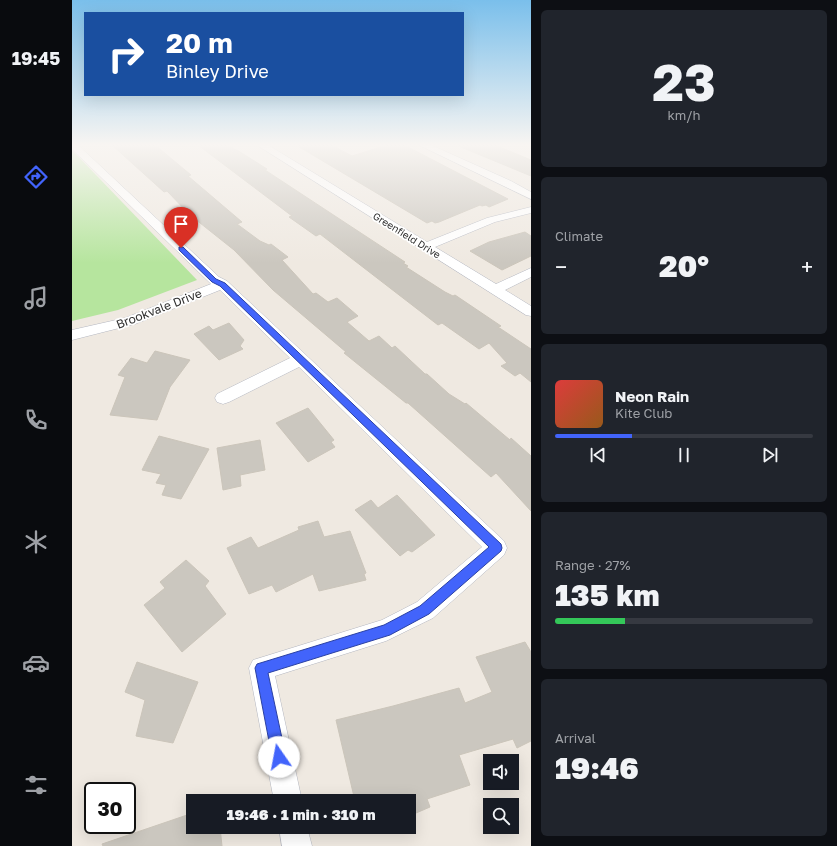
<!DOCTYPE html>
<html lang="en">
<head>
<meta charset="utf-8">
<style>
  body { margin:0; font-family:"Golos Text",sans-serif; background:#20242c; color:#f1f3f6; height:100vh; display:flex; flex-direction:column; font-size:15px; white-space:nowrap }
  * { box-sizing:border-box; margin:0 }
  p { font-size:13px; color:#9ea1a6 }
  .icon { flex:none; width:22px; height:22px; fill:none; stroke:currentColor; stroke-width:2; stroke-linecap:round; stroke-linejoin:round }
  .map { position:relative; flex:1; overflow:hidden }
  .sheet { display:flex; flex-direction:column; gap:10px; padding:10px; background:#0d0f14; width:306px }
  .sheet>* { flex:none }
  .guide { position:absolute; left:12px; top:12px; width:380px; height:84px; border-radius:0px; box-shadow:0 4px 16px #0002; background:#1a4fa0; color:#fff; overflow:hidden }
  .controls { position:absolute; left:411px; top:754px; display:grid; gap:8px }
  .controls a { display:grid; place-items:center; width:36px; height:36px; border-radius:0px; background:#171b24; box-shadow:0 4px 16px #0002; font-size:20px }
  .speed { position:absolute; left:12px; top:782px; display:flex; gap:8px; font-size:20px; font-weight:700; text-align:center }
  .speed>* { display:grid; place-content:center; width:52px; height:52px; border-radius:50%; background:#171b24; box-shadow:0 4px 16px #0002; line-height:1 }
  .speed .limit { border:2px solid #111; border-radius:6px; background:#fff; color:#111 }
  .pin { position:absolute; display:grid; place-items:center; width:34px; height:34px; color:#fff; margin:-41px -17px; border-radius:50% 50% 50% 0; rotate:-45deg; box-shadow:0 0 4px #0007 }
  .pin .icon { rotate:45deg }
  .me { position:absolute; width:44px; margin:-22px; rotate:348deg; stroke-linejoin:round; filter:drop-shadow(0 0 3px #0008) }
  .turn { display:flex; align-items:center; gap:14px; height:84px; padding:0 16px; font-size:18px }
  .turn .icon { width:52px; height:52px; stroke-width:2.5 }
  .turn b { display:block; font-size:28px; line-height:34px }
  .big { font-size:30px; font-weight:800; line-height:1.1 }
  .sheet .widget { flex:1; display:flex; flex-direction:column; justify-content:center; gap:6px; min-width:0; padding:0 14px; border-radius:6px; background:#20242c }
  .sheet .dial { align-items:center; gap:0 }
  .dial b { font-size:52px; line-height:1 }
  .song { display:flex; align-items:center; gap:12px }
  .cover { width:48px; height:48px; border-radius:6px; background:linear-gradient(135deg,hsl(0 70% 55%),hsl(30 70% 35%)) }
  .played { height:4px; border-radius:2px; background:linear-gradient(90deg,#4264fb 30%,#363941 30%) }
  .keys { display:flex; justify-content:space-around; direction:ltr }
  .heat { display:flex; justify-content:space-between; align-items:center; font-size:22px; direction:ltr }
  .charge { height:6px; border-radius:3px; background:linear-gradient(90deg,#34c759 27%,#363941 0) }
  .trip { position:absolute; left:114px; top:794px; width:230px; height:40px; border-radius:0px; background:#171b24; box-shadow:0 4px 16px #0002; font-weight:800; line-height:40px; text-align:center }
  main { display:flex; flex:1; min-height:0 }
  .menu { display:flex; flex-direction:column; width:72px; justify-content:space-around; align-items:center; background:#090b0e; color:#9ea1a6 }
  .menu .icon { width:28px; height:28px }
  .menu .current { color:#4264fb }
  .menu b { font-size:18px; color:#f1f3f6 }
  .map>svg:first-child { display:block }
  .green { fill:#b6e59e }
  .building { fill:#cbc7bf; stroke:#cbc5ba }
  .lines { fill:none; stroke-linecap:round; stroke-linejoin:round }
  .minor-casing { stroke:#b4b7c1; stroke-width:1 }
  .minor { fill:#fff; fill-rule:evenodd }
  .route { fill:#4264fb; stroke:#2b41a3 }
  .labels { text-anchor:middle; stroke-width:3.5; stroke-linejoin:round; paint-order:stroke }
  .far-street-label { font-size:10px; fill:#2e2e2e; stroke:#fff }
  .street-label { font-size:12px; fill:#2e2e2e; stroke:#fff }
</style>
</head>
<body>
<main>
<nav class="menu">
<b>19:45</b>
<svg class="icon current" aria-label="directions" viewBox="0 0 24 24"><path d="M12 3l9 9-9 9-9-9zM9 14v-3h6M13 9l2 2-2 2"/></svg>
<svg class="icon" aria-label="music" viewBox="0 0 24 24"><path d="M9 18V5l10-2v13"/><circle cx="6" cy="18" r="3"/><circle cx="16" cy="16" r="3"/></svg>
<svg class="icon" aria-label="phone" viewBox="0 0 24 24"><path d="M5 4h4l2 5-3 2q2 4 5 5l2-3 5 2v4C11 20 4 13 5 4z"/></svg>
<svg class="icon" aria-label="climate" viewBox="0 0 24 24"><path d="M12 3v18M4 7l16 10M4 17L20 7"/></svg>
<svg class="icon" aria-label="car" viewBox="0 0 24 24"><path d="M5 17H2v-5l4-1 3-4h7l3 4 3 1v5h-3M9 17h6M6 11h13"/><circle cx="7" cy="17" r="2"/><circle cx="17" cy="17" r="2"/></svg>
<svg class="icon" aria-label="filters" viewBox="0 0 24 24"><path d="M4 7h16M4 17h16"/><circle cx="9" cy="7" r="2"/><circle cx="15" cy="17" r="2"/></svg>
</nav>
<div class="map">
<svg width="459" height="846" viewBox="0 0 459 846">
  <rect width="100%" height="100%" fill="#efe9e1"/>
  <path class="green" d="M0,150L125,280L46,310L0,321Z"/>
  <g class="building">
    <path d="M40,145H83L119,175L116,176L170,222L165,224L188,241L197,245L199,244L216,257L210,260L241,294L244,293L256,302L265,298L286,316L275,322L297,341L307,336L320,348L323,346L353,374H355L377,394L393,404L394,403L438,440L439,438L459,456V511L424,473L419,477L336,403H334L272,353L274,352L201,290L162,250L118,215L95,191L92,192Z"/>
    <path d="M126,145H155L164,150H165L195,169L193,170L333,262L331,263L336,266L334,267L373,292L381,296L383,295L429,326L426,327L459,349V382L448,373L443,376L429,366L435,363L417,343L407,349L370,323L366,325L248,234L244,236L217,217L220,216Z"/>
    <path d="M224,145H259L280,156L315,145H332L436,199L417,207L414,205L410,206L408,205L367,222L363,223L360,221L355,223Z"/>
    <path d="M384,145H423L459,160V176Z"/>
    <path d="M453,232L459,236V256L430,270L398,251L417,242Z"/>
    <path d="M157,323L172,340L168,346L171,349L147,360L122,334L137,326L141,330Z"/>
    <path d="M83,351L118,360L98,387L85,420L38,415L53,377L46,375L59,358L75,363Z"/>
    <path d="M236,408L262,440L259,442L263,447L236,462L204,423Z"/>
    <path d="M87,436L137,449L109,499L90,495L94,485L84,483L89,474L70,470Z"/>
    <path d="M188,440L193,470L168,475L169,486L151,490L145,448Z"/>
    <path d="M325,495L363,535L340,552L336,550L328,556L283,510L299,500L306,508Z"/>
    <path d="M246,521L252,537L278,531L294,573L292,574L294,580L247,591L241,574L204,592L200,585L177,594L155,548L179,537L186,548L227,530L226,527Z"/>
    <path d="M114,560L137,581L133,586L154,614L110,652L72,605L93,588L88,582Z"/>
    <path d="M453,642L459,652V741L445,748L441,739L387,755L398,785L355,799L358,807L337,816V801H319L318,796L302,801H283L264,720L321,706L387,688L393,703L420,692L404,657Z"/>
    <path d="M65,662L126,682L101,743L64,736L73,700L53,692Z"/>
    <path d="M121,813V827H148L150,846H31L30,844Z"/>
  </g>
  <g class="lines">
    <defs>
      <g id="minor">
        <path d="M0,145H6L147,277L155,281L432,541L435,548L432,555L361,618L314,641L203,676L230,801H202L177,668L181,660L310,620L345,602L410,547L227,367L157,402L151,404L145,402L143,398L145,394L218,358L148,290L63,324L0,340V330L53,318L139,284L0,149Z"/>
        <path d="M185,145H196L355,242L415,218L459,207V213L423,222L363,247L424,284L459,268V277L433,290L459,306V316L454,315Z"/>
        <path d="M347,145H359L439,181L459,192V199Z"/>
        <path d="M207,827H235L240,846H210Z"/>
      </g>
    </defs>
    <use href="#minor" class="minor-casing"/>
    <use href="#minor" class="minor"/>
  </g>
  <linearGradient id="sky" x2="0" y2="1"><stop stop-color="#7abfeb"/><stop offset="0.55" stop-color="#f8f5f2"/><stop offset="1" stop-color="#f8f5f2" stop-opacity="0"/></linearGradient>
  <rect width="459" height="263" fill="url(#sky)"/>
  <path class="route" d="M107,247H111L144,279L153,283L429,544L430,548L429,551L357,614L318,635L196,673L214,757L212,762L207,764L202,762L200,757L183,668L185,664L312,625L348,606L417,547L148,286L140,282L107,250Z"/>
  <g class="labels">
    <g class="far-street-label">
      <text transform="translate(335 235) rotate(32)" y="4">Greenfield Drive</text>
    </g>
    <g class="street-label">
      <text transform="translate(87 309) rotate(-21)" y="4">Brookvale Drive</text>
    </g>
  </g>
</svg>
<div class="controls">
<a><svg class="icon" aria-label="sound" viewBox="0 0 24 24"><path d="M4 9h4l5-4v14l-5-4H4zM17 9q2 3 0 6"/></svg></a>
<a><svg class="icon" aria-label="search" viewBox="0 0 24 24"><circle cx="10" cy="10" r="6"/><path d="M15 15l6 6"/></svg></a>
</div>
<div class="speed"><div class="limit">30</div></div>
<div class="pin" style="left:109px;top:248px;background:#d93025"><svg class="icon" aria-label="arrive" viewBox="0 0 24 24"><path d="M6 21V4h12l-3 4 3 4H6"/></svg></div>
<svg class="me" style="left:207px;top:757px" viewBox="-20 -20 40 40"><circle r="19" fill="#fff"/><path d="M0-13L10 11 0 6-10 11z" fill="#4264fb"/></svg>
<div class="trip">19:46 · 1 min · 310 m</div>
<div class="guide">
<div class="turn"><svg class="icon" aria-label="right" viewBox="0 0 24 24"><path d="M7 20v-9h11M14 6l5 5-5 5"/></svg><div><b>20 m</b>Binley Drive</div></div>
</div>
</div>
<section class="sheet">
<div class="widget dial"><b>23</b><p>km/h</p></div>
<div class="widget"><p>Climate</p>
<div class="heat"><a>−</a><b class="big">20°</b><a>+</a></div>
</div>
<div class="widget">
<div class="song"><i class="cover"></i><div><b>Neon Rain</b><p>Kite Club</p></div></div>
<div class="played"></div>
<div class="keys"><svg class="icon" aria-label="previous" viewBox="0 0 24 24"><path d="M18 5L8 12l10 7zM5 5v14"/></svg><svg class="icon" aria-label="pause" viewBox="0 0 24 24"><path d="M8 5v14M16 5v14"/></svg><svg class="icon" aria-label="next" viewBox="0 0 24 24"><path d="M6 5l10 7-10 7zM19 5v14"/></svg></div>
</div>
<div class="widget"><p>Range · 27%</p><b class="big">135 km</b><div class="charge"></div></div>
<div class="widget"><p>Arrival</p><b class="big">19:46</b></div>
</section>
</main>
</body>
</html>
